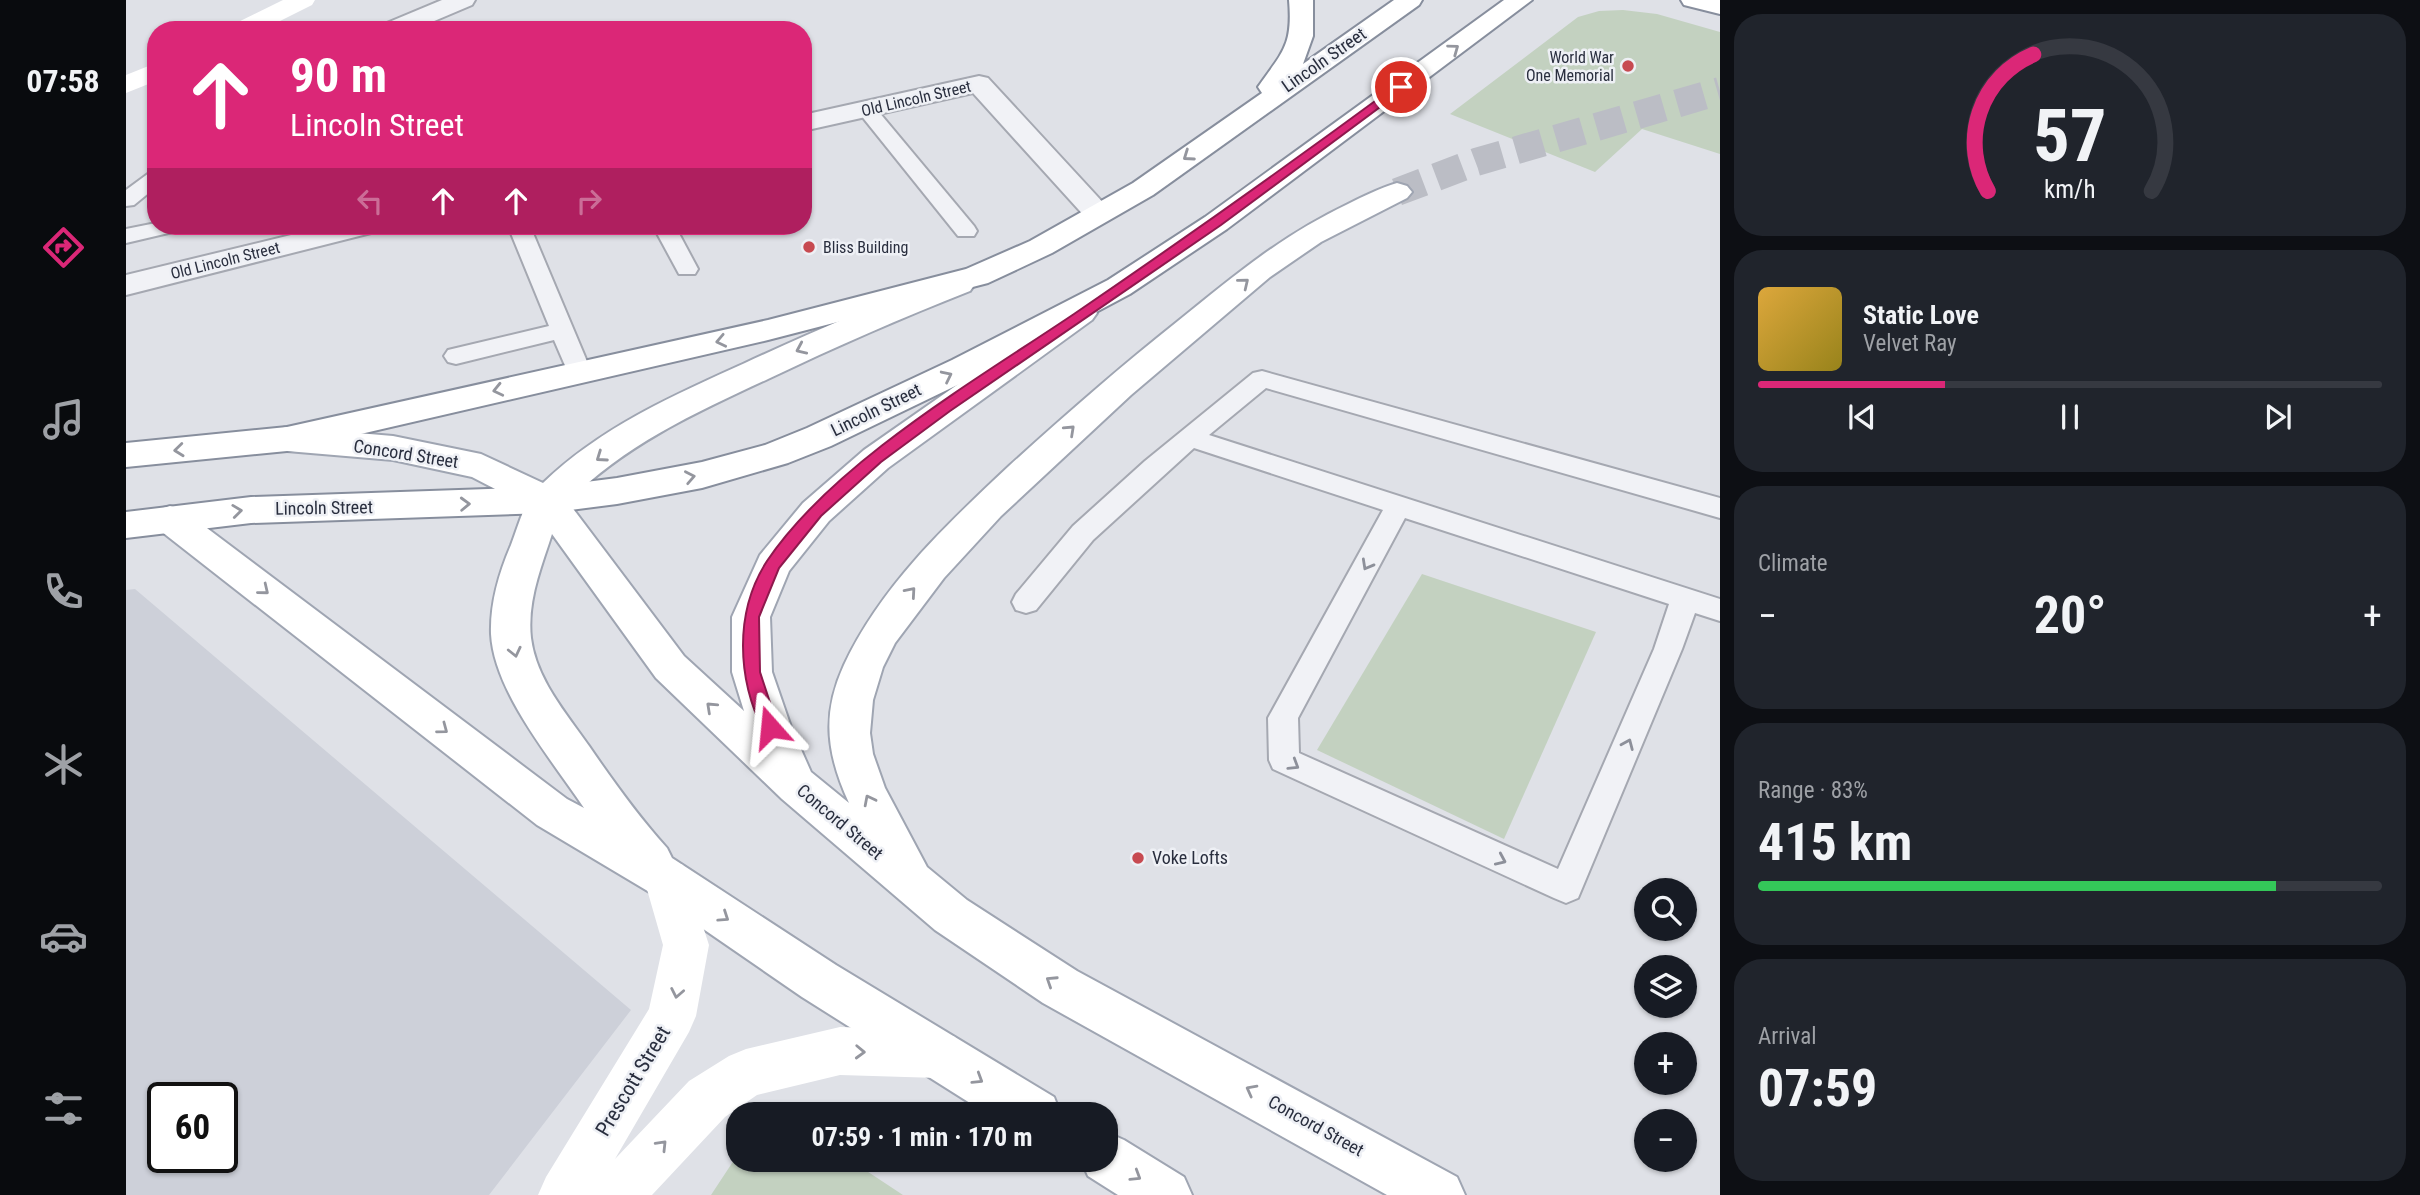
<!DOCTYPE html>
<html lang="en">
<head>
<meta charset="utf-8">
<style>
  body { margin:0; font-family:"Roboto Condensed",sans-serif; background:#20242c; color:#f1f3f6; height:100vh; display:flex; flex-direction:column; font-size:26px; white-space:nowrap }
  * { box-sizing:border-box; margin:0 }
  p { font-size:23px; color:#9ea1a6 }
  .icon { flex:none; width:38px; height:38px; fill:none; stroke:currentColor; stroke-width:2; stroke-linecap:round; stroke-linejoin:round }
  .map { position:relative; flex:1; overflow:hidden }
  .drawer { display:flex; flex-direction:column; gap:14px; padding:14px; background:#0d0f14; width:700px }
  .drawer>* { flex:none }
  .hud { position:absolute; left:21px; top:21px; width:665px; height:214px; border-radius:28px; box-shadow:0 2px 5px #0004; background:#db2777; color:#fff; overflow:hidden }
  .buttons { position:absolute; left:1508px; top:878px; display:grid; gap:14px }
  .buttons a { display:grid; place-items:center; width:63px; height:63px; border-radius:50%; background:#171b24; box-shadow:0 2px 5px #0004; font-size:35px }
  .speed { position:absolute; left:21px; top:1082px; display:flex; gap:14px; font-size:35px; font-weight:700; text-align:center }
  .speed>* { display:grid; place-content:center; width:91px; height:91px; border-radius:50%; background:#171b24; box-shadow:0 2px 5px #0004; line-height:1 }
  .speed .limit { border:4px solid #111; border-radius:10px; background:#fff; color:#111 }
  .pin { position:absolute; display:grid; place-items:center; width:60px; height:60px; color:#fff; margin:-30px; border:4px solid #fff; border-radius:50%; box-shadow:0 2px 7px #0007 }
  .me { position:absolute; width:77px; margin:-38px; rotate:342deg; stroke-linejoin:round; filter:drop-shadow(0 0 5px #0008) }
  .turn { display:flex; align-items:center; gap:24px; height:147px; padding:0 28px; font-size:32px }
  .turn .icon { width:91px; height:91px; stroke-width:2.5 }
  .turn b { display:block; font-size:49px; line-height:60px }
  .lanes { display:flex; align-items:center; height:66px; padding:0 28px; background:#0003; justify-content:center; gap:35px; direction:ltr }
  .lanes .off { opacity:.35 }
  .big { font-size:52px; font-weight:700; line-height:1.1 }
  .drawer .card { flex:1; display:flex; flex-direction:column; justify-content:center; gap:10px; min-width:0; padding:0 24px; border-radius:28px; background:#20242c }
  .drawer .dial { align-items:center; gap:0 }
  .dial svg { height:182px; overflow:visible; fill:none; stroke:#363941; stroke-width:7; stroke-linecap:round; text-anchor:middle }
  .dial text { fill:#f1f3f6; stroke:none }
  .song { display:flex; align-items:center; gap:21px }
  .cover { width:84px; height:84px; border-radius:10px; background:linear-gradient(135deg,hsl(40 70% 55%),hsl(50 70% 35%)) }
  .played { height:7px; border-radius:4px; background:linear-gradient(90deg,#db2777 30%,#363941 30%) }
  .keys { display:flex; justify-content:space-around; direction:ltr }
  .heat { display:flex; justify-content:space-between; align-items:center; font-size:38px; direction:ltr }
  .charge { height:10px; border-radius:5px; background:linear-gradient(90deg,#34c759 83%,#363941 0) }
  .trip { position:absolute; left:600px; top:1102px; width:392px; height:70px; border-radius:28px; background:#171b24; box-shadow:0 2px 5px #0004; font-weight:700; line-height:70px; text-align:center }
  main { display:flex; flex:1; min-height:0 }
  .tabs { display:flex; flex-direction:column; width:126px; justify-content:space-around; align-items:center; background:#090b0e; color:#9ea1a6 }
  .tabs .icon { width:49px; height:49px }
  .tabs .active { color:#db2777 }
  .tabs b { font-size:32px; color:#f1f3f6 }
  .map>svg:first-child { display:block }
  .built { fill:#cdd0d9; fill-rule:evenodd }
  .green { fill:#c3d1c0 }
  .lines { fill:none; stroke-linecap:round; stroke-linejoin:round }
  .primary-tunnel { stroke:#bbbdc5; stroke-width:28; stroke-dasharray:28 14; stroke-linecap:butt }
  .lane-casing { stroke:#a5a8b1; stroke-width:4 }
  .street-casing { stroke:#a5a8b1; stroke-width:4 }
  .primary-casing { stroke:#9fa5b2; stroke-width:4 }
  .highway-casing { stroke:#878e9d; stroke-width:4 }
  .lane { fill:#f1f2f6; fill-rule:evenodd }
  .street { fill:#f1f2f6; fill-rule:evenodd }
  .secondary { fill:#fff; fill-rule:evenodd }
  .primary { fill:#fff; fill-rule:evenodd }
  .highway { fill:#fff; fill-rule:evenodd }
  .oneway { stroke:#94969e }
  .oneway2 { stroke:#8d909a }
  .route { fill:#db2777; stroke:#8e194d; stroke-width:2 }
  .poi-dot { fill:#c74a51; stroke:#eef0f5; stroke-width:2.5 }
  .labels { text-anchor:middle; stroke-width:5; stroke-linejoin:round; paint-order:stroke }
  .far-poi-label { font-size:16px; fill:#292e3e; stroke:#eef0f5; text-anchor:end }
  .far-street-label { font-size:16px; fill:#292e3e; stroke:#eef0f5 }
  .street-label { font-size:18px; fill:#292e3e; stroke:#eef0f5 }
  .poi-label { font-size:18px; fill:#292e3e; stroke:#eef0f5; text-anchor:start }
  .near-street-label { font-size:21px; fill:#292e3e; stroke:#eef0f5 }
</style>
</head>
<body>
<main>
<nav class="tabs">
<b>07:58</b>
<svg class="icon active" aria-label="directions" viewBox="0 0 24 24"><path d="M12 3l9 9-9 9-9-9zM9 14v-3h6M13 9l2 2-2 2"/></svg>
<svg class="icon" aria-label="music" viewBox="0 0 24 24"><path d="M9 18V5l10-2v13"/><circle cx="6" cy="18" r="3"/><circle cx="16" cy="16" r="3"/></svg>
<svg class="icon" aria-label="phone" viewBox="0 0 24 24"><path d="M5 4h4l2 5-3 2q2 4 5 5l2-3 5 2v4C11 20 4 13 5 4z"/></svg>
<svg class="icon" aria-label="climate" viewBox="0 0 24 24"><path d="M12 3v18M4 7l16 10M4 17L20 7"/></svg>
<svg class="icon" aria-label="car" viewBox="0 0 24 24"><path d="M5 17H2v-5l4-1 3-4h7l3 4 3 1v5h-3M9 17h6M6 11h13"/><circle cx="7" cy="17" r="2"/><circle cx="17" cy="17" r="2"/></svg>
<svg class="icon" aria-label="filters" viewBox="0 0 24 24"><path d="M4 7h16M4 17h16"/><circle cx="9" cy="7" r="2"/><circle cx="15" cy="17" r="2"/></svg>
</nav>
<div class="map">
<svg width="1594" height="1195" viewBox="0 0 1594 1195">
  <rect width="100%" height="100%" fill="#dfe1e7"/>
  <path class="built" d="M9,589L505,1010L363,1195H0V590ZM37,1097H96V1157H37Z"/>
  <g class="green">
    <path d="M1497,10L1531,14L1594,32V154L1516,129L1469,172L1324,114L1452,17L1473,11Z"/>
    <path d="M1296,574L1470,632L1378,839L1191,750Z"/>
    <path d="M612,1154V1160H724L777,1195H585Z"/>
  </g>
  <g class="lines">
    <path class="primary-tunnel" d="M1271,192L1350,162L1594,91"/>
    <defs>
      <g id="lane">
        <path d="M740,103L747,105L848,226L851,231L848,236H832L730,109L733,105Z"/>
        <path d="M30,171V187L8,205L0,206V190L23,173Z"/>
        <path d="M30,223V226H54L51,231L0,243V229Z"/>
        <path d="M382,226H404L465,371L462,377L453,379L444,377L428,340L330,364L322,362L318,356L322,350L423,326Z"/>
        <path d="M527,226H549L572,269L569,274H553Z"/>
        <path d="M1136,371L1594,498V518L1140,388L1083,435L1594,599V621L1569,613L1556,649L1452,898L1440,903L1428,898L1147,769L1143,760L1142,718L1257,510L1068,448L967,540L910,610L900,613L890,610L886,602L890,594L947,526L1019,461L1127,373ZM1279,518L1543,604L1528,649L1432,869L1173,753L1172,718Z"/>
      </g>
      <g id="street">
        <path d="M316,0H349L346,5L287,30H252L256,25Z"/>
        <path d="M853,76L862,78L982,208L987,214L982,220L972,223L962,220L847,93L677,131V115Z"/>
        <path d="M202,226H253L249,232L0,295V275Z"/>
      </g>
      <g id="primary">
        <path d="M1271,183L1281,186L1286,192L1281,198L1195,242L1144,277L1005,395L875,516L818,578L769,643L757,667L747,700L744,733L747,754L759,788L801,867L841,900L951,971L1331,1177L1339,1195H1261L917,1003L809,930L656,799L530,678L426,534C415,568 401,601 405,638C410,679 440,713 463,746C487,781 512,816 541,848L546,858L710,965L928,1097L935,1115H863L676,997L525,893L411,825L31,528L26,519L31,510L44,506L57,510L441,799L458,808C426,760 368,692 365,634C364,603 373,573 385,545C390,532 394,518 400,505L346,477L267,460L161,451L149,448L144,439L149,430L161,427L267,436L355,454L417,483C475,427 548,395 619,363C686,332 753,303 822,277L833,274L844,277L849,284L844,291C775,318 709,347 642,379C571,412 498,445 442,502L558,656L618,711L606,672V617L634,555L677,503L738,450L944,306L955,303L966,306L971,313L966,320L762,468L703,521L663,571L644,617L646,672L665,727L685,772L723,803C701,755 695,715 718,665C755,586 820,525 883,466C938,416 994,367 1052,321C1109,275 1155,236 1222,204C1238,196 1254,188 1271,183Z"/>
        <path d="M980,1132L998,1140L1058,1177L1066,1195H992L962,1176L955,1160H980Z"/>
      </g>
      <g id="highway">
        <path d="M1163,0H1187V36L1177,64L1268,0H1296L1293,5L1027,195L926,253L862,283L642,340L161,451L0,467V443L161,427L642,320L840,269L904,241L1007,183L1136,93L1132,87C1156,52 1167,47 1163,0Z"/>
        <path d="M1378,0H1406L1101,229L1004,294L850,376L705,446L662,463L576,488L491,504L421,513L125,523L0,538V512L125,497L421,487L491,478L576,462L639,445L681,428L826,360L982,280L1079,217Z"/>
        <path d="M1555,0H1594V14L1558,5Z"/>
      </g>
    </defs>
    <use href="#lane" class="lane-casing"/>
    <use href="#street" class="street-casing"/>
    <use href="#primary" class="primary-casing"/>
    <use href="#highway" class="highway-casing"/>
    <use href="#lane" class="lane"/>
    <use href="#street" class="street"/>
    <g class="secondary">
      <path d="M157,0H189L186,5L136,30H102L106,25Z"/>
      <path d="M30,63V81L0,93V75Z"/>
      <path d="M541,859L557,865L583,945L570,1016L563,1032L489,1159L563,1081L603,1056L620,1049L714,1027L812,1030L829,1037L837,1054L829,1071L812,1078L714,1075L631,1095L599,1117L526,1195H412L420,1177L523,1009L537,945L518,879L525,865Z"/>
    </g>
    <use href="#primary" class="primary"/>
    <use href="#highway" class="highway"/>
  </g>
  <defs><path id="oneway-chevron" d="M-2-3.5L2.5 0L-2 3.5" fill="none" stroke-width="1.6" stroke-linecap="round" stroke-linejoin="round" transform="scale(1.75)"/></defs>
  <g class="oneway">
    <use href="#oneway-chevron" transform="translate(1328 49) rotate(-36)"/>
    <use href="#oneway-chevron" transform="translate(1062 156) rotate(145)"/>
    <use href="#oneway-chevron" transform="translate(1118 283) rotate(-39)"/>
    <use href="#oneway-chevron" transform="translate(595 341) rotate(168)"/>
    <use href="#oneway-chevron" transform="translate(675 349) rotate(156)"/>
    <use href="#oneway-chevron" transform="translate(821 376) rotate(-26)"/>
    <use href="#oneway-chevron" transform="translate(372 390) rotate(167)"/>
    <use href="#oneway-chevron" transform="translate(944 430) rotate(-43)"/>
    <use href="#oneway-chevron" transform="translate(53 450) rotate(174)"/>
    <use href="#oneway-chevron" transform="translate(475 457) rotate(145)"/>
    <use href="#oneway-chevron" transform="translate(564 477) rotate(-11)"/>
    <use href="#oneway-chevron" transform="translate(339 504) rotate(-2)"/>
    <use href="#oneway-chevron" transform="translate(111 511) rotate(-7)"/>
    <use href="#oneway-chevron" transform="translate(138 590) rotate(39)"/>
    <use href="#oneway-chevron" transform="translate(785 592) rotate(-49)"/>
    <use href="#oneway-chevron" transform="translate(389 652) rotate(77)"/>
    <use href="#oneway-chevron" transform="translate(585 707) rotate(-137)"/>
    <use href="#oneway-chevron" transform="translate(317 729) rotate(37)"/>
    <use href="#oneway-chevron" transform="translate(743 800) rotate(-117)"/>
    <use href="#oneway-chevron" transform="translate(598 917) rotate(34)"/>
    <use href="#oneway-chevron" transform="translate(925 981) rotate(-147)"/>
    <use href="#oneway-chevron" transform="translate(551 993) rotate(101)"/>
    <use href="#oneway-chevron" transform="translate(734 1052) rotate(2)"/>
    <use href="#oneway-chevron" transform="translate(852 1079) rotate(32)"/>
    <use href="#oneway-chevron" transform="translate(1125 1090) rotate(-152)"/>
    <use href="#oneway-chevron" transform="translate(536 1145) rotate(-46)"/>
    <use href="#oneway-chevron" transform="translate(1010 1176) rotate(32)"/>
  </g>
  <g class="oneway2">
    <use href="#oneway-chevron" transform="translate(1241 565) rotate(119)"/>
    <use href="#oneway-chevron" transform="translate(1502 744) rotate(-67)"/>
    <use href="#oneway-chevron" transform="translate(1168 765) rotate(32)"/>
    <use href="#oneway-chevron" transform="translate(1375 860) rotate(24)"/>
  </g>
  <path class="route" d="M1271,85L1281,87L1095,225L824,411L755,462L695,516L653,568L633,617L634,672L652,727L650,732H638C611,679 608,612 641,561C707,463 850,380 948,314C1058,239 1165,163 1271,85Z"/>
  <g class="poi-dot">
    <circle cx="1502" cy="66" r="7"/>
    <circle cx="683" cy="247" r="7"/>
    <circle cx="1012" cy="858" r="7"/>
  </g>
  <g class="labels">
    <g class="far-poi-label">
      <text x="1488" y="63">World War<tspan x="1488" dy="18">One Memorial</tspan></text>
      <text x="697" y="253" text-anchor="start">Bliss Building</text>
    </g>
    <g class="far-street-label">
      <text transform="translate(790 98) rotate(-13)" y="6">Old Lincoln Street</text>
      <text transform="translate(99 260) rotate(-14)" y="6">Old Lincoln Street</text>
    </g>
    <g class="street-label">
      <text transform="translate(1198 60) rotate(-35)" y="6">Lincoln Street</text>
      <text transform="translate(750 410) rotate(-26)" y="6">Lincoln Street</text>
      <text transform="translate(280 454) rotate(9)" y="6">Concord Street</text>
      <text transform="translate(198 508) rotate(-1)" y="6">Lincoln Street</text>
      <text transform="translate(714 822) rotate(40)" y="6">Concord Street</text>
      <text transform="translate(1190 1126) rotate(29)" y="6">Concord Street</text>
    </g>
    <g class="poi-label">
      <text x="1026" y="864">Voke Lofts</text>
    </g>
    <g class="near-street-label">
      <text transform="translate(507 1081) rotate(-59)" y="7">Prescott Street</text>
    </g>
  </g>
</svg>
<div class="buttons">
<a><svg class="icon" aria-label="search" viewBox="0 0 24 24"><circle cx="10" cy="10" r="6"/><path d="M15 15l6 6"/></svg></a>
<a><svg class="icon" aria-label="layers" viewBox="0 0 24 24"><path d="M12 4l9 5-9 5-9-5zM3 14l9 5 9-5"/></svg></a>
<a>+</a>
<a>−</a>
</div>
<div class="speed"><div class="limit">60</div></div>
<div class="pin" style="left:1275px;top:87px;background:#d93025"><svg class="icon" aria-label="arrive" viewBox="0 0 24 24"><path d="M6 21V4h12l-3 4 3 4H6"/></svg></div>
<svg class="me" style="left:644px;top:727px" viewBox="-20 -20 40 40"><path d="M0-17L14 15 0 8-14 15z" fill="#db2777" stroke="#fff" stroke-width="4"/></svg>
<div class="trip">07:59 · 1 min · 170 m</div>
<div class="hud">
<div class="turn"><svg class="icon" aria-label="ahead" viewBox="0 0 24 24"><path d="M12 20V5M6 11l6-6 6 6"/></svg><div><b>90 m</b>Lincoln Street</div></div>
<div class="lanes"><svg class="icon off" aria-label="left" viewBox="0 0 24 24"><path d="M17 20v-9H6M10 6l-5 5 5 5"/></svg><svg class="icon" aria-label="ahead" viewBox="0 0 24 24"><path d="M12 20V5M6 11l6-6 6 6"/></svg><svg class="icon" aria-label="ahead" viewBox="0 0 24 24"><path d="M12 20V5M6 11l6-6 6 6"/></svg><svg class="icon off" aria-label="right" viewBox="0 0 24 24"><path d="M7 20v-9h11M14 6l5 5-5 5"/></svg></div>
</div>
</div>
<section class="drawer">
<div class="card dial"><svg viewBox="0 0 100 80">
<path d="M14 69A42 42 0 1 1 86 69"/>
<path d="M14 69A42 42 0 0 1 34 9" stroke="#db2777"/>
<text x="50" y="56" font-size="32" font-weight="700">57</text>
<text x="50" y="72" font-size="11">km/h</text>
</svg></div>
<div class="card">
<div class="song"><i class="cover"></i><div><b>Static Love</b><p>Velvet Ray</p></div></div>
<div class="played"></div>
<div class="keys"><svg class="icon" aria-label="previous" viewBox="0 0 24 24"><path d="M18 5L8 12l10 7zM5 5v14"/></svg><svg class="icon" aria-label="pause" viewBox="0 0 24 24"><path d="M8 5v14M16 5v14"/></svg><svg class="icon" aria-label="next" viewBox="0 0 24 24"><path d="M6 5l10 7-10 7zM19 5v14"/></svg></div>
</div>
<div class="card"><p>Climate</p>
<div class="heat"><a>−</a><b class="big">20°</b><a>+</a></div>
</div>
<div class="card"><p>Range · 83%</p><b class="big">415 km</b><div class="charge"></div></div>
<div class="card"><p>Arrival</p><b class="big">07:59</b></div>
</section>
</main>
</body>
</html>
